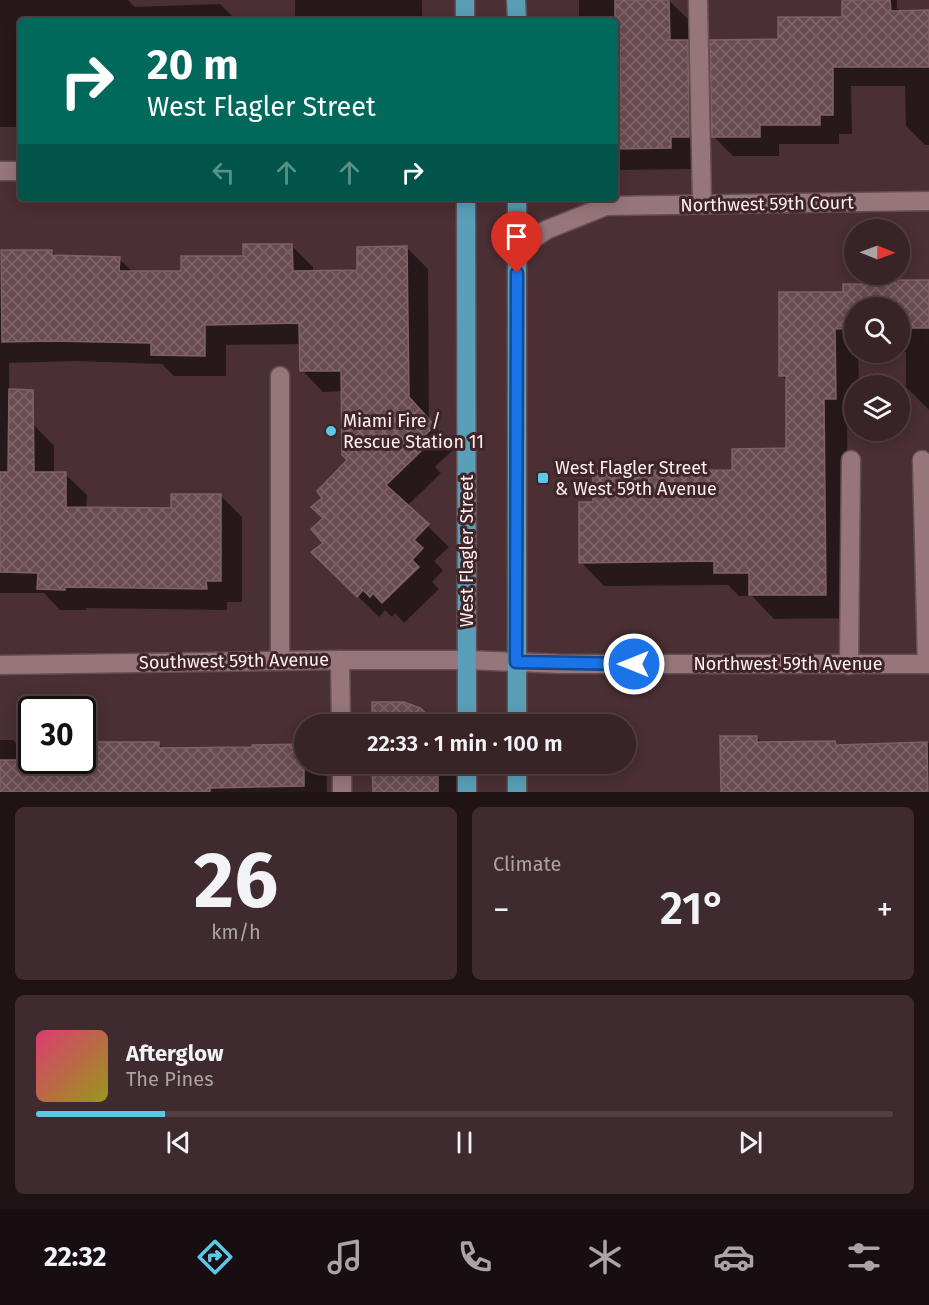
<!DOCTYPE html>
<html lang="en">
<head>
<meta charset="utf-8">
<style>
  body { margin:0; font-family:"Fira Sans",sans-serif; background:#3f2b2f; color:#f1f3f6; height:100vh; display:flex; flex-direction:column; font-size:22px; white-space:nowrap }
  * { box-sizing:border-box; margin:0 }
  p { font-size:20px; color:#aba4a7 }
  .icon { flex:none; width:33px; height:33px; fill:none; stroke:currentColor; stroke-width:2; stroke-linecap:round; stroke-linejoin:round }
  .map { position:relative; height:792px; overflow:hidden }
  .panel { display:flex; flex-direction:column; gap:15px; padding:15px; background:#1f1315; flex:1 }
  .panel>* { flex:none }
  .hud { position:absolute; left:18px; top:18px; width:600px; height:183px; border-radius:6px; box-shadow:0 3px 15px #0003,0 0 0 2px #524044; background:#00695c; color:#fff; overflow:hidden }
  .needle { width:39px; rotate:91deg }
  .buttons { position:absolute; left:844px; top:219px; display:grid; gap:12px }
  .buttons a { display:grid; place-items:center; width:66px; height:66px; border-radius:50%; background:#382327; box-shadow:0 3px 15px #0003,0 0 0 2px #524044; font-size:30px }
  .speed { position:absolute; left:18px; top:696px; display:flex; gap:12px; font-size:30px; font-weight:700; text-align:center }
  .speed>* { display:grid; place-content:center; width:78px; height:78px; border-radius:50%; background:#382327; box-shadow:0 3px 15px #0003,0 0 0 2px #524044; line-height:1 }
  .speed .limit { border:3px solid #111; border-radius:9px; background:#fff; color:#111 }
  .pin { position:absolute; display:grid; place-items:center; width:51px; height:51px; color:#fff; margin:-62px -26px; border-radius:50% 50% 50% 0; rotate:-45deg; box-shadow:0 0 6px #0007 }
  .pin .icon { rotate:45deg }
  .me { position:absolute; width:66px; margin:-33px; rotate:270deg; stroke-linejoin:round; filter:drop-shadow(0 0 4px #0008) }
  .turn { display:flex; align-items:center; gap:21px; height:126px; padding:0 30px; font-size:27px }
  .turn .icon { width:78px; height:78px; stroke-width:2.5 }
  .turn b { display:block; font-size:42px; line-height:51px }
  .lanes { display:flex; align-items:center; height:57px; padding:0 30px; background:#0003; justify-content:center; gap:30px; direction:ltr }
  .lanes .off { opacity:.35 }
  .big { font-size:45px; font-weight:600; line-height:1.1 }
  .panel .card { flex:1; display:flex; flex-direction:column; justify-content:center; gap:9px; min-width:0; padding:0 21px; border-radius:9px; background:#3f2b2f }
  .panel .dial { align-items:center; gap:0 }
  .dial b { font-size:78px; line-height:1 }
  .song { display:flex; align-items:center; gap:18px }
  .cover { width:72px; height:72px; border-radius:9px; background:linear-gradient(135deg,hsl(340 70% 55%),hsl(60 70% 35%)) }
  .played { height:6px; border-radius:3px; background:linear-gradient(90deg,#5bc8e7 15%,#524044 15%) }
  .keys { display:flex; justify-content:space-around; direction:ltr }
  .heat { display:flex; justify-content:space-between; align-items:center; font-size:33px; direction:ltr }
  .panel .tiles { flex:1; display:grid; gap:15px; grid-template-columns:1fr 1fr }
  .card:last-child { grid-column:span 2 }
  .trip { position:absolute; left:294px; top:714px; width:342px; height:60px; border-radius:30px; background:#382327; box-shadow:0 3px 15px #0003,0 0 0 2px #524044; font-weight:600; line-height:60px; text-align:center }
  .tab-bar { display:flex; height:96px; justify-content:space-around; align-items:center; background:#160e10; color:#aba4a7 }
  .tab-bar .icon { width:42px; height:42px }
  .tab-bar .on { color:#5bc8e7 }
  .tab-bar b { font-size:27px; color:#f1f3f6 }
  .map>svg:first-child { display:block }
  .shadow { fill:#0007 }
  .building { fill:url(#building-cross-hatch); stroke:#7f6065; stroke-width:1.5 }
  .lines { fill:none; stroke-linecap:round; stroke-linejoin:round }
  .minor-casing { stroke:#654f53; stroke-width:21 }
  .major-casing { stroke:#654f53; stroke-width:21 }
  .minor { stroke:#96767b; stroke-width:18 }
  .major { stroke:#599fb7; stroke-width:18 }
  .route-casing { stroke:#114b97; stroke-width:15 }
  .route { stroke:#1a73e8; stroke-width:10 }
  .poi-dot { fill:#5bc8e7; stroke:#3f252a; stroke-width:2 }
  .labels { text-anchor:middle; stroke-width:6; stroke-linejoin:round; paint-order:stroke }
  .street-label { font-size:18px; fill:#feeff1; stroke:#3f252a }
  .poi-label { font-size:18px; fill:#feeff1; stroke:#3f252a; text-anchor:start }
</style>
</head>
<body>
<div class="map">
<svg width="929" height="792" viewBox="0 0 929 792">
  <defs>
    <pattern id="building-cross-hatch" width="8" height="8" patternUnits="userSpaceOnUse" patternTransform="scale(1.5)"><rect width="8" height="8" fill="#694c51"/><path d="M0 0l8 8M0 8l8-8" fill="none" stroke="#80666a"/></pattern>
  </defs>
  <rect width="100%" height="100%" fill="#4a2f34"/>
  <g class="shadow">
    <path d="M0,0H128L135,7L220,4L233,17H295V0H422V21H21V127H0Z"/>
    <path d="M579,0H668L690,21V45L709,63L710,158H692V169L615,170V104H623L622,64H615V21H579Z"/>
    <path d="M843,0H897V8L902,12H929V145H925L906,126L905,86H851L852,134H839V144H779V156H733L713,136L843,18Z"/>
    <path d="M291,245L313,267V272L358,271L407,248L428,269L429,420L455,448L435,467L441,473L407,506L449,547L434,561L443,570L432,582L439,589L404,623L395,613L392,617L385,610L379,617L334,573L325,543L324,499L349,460L343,391L323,392L302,370L301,344L226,345V376H174L162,364L75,361L9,363L10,424H33L54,446V474H65L87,495L86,509L173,510L221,496L242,517V602H227V610L86,608V610H60L44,593H0V252L52,251L57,257L119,259L133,272H183Z"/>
    <path d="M929,282V410L906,387V352H900V308H855V352H858L859,386H855V422H847L849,618L774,619L752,596H739L728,585L604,586L581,562L595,503L734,471L788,450L787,381L781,375L845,293Z"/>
    <path d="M374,704L419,710L435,724H374Z"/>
    <path d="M757,737L762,743L835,742L838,746L929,743V792H722Z"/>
    <path d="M0,740H13L28,755V759L32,760H82L158,743L164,749H253V746L304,745V764H326L327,792H0Z"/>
    <rect x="374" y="764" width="85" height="28"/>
  </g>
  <g class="building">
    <path d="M615,0H669L670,40H688L689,137H671V148L615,149V103H621L620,43H615Z"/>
    <path d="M842,0H890L891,11L929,10V67H833V115H820V125H760V137H712L710,40L778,39V17H842Z"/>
    <path d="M243,244H292L293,271L357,270V247L407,246L409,397L435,426L414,445L421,451L386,485L429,524L414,540L423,548L412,560L419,567L382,603L373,593L370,597L363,590L357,597L311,552L323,543L311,529L323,518L311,507L322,498L317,491L347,460L342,455L341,371H300L299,323L205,325V356L151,355V343L53,341L2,342L1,250H52V255L120,257L119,271H181V256H243Z"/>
    <path d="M870,280H929V328H900V308H855V328L835,329L836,399H824L826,595H749V573H714V561L579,563V502H593V471L732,470V449L786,448V376H779V292H843V284H870Z"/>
    <path d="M9,389L33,390L34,472H66V507L171,508V494H221V581H206L207,589L65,587V590L37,589L38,573L0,572V472H8Z"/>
    <path d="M372,702H404L420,708L431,718L433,724H372Z"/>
    <path d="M720,736H757V742L835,741L836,745L927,742L928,792H721Z"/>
    <path d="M82,742H159V748L252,747V745L304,744V786L210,788V792H0V760H82Z"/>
    <path d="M372,764H438V792H373Z"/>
  </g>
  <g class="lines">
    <defs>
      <g id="minor">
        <path d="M698,0L702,205"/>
        <path d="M0,171H21"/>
        <path d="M517,250L546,230L606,206L929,201"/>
        <path d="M922,460L927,664"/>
        <path d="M340,660L341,724"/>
        <path d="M280,661V376"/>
        <path d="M0,665L340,660H467L562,664H929"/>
        <path d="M849,665L851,460"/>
        <path d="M342,764V792"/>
      </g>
      <g id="major">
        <path d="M465,0V21"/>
        <path d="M516,0L517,21"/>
        <path d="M466,198L467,724"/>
        <path d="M517,724V198"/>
        <path d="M467,764V792"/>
        <path d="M517,764V792"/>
      </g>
    </defs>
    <use href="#minor" class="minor-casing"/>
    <use href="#major" class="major-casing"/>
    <use href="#minor" class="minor"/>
    <use href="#major" class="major"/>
  </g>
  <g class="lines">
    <defs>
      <path id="route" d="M517,273L516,662L634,664"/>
    </defs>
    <use href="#route" class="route-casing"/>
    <use href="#route" class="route"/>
  </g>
  <g class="poi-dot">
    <circle cx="331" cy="431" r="6"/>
    <rect x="537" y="472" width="12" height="12" rx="3"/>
  </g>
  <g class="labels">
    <g class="street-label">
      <text transform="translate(767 204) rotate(-1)" y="6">Northwest 59th Court</text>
      <text transform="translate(467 551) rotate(-90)" y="6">West Flagler Street</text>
      <text transform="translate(234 661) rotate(-1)" y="6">Southwest 59th Avenue</text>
      <text x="788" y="670">Northwest 59th Avenue</text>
    </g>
    <g class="poi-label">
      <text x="343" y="427">Miami Fire /<tspan x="343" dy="21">Rescue Station 11</tspan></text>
      <text x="555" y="474">West Flagler Street<tspan x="555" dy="21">&amp; West 59th Avenue</tspan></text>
    </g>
  </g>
</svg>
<div class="buttons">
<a><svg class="needle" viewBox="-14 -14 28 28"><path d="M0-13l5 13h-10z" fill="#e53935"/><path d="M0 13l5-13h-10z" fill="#aba4a7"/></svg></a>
<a><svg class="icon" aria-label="search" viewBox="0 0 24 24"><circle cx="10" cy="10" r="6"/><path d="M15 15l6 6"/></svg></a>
<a><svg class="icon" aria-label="layers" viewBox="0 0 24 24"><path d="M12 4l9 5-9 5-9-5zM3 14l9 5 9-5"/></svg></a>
</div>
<div class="speed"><div class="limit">30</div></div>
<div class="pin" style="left:517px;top:273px;background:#d93025"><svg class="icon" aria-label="arrive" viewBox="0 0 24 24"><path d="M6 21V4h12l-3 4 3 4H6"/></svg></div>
<svg class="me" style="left:634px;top:664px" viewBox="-20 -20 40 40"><circle r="17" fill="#1a73e8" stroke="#fff" stroke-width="3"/><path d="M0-11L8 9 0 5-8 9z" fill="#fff"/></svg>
<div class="trip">22:33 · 1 min · 100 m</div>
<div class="hud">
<div class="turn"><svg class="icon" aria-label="right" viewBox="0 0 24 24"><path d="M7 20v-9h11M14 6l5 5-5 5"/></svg><div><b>20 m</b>West Flagler Street</div></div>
<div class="lanes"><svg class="icon off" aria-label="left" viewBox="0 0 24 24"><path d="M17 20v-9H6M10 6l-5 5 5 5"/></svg><svg class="icon off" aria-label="ahead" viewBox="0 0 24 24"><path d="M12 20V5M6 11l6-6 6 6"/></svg><svg class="icon off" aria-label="ahead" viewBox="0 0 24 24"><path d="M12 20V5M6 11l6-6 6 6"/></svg><svg class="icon" aria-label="right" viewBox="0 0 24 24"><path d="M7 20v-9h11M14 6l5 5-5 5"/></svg></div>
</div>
</div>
<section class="panel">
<div class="tiles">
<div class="card dial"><b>26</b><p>km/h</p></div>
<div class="card"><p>Climate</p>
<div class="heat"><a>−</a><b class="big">21°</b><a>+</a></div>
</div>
<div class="card">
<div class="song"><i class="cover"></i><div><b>Afterglow</b><p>The Pines</p></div></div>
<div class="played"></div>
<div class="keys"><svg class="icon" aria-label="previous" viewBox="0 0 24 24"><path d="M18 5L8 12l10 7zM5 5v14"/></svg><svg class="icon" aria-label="pause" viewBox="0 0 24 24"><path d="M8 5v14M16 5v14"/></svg><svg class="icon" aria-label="next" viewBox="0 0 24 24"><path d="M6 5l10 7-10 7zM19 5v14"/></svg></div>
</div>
</div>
</section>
<nav class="tab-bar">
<b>22:32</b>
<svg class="icon on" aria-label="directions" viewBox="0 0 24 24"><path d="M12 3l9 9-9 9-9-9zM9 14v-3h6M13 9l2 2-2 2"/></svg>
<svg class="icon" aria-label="music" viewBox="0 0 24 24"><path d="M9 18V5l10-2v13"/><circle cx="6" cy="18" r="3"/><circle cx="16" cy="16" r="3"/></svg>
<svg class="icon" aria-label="phone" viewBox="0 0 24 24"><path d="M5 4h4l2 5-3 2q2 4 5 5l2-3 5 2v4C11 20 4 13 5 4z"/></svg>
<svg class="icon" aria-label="climate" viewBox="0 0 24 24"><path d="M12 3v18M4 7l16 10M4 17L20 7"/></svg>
<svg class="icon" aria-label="car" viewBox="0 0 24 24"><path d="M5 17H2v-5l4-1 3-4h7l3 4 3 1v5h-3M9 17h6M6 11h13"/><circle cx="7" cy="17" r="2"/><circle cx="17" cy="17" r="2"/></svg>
<svg class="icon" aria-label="filters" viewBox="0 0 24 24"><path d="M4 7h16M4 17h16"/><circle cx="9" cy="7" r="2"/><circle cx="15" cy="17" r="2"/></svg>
</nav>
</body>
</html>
